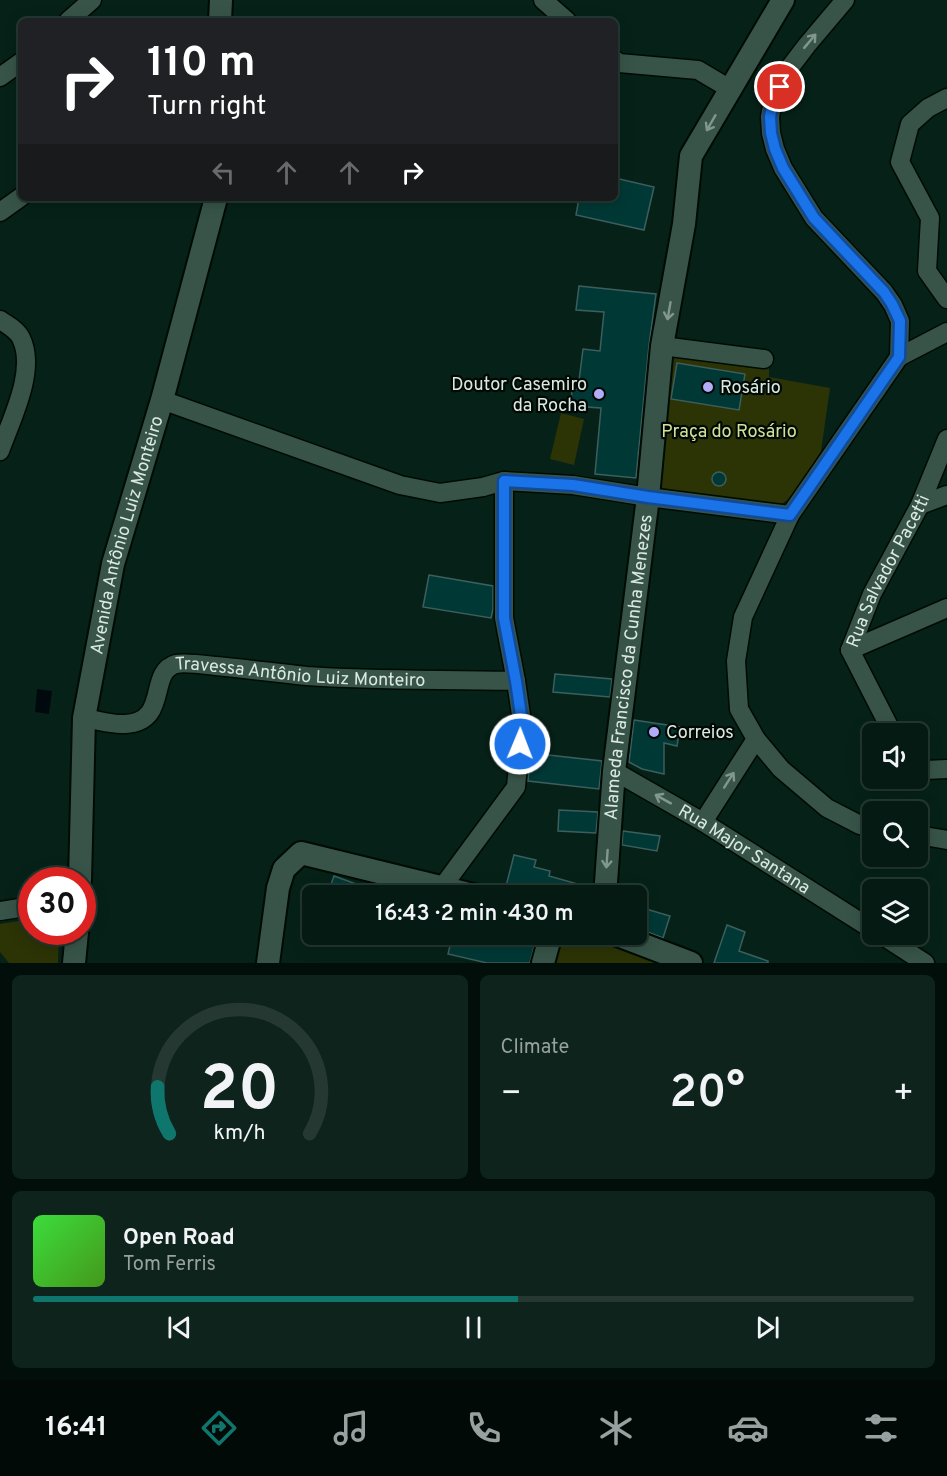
<!DOCTYPE html>
<html lang="en">
<head>
<meta charset="utf-8">
<style>
  body { margin:0; font-family:Overpass,sans-serif; background:#0d231b; color:#f1f3f6; height:100vh; display:flex; flex-direction:column; font-size:22px; white-space:nowrap }
  * { box-sizing:border-box; margin:0 }
  p { font-size:20px; color:#97a19f }
  .icon { flex:none; width:33px; height:33px; fill:none; stroke:currentColor; stroke-width:2; stroke-linecap:round; stroke-linejoin:round }
  .map { position:relative; height:963px; overflow:hidden }
  .sheet { display:flex; flex-direction:column; gap:12px; padding:12px; background:#020e0a; flex:1 }
  .sheet>* { flex:none }
  .banner { position:absolute; left:18px; top:18px; width:600px; height:183px; border-radius:9px; box-shadow:0 3px 15px #0003,0 0 0 2px #253832; background:#202124; color:#fff; overflow:hidden }
  .tools { position:absolute; left:862px; top:723px; display:grid; gap:12px }
  .tools a { display:grid; place-items:center; width:66px; height:66px; border-radius:9px; background:#041a12; box-shadow:0 3px 15px #0003,0 0 0 2px #253832; font-size:30px }
  .speed { position:absolute; left:18px; top:867px; display:flex; gap:12px; font-size:30px; font-weight:700; text-align:center }
  .speed>* { display:grid; place-content:center; width:78px; height:78px; border-radius:50%; background:#041a12; box-shadow:0 3px 15px #0003,0 0 0 2px #253832; line-height:1 }
  .speed .limit { border:9px solid #d22; background:#fff; color:#111 }
  .pin { position:absolute; display:grid; place-items:center; width:51px; height:51px; color:#fff; margin:-26px; border:3px solid #fff; border-radius:50%; box-shadow:0 2px 6px #0007 }
  .me { position:absolute; width:66px; margin:-33px; rotate:1deg; stroke-linejoin:round; filter:drop-shadow(0 0 4px #0008) }
  .turn { display:flex; align-items:center; gap:21px; height:126px; padding:0 30px; font-size:27px }
  .turn .icon { width:78px; height:78px; stroke-width:2.5 }
  .turn b { display:block; font-size:42px; line-height:51px }
  .lanes { display:flex; align-items:center; height:57px; padding:0 30px; background:#0003; justify-content:center; gap:30px; direction:ltr }
  .lanes .off { opacity:.35 }
  .big { font-size:45px; font-weight:600; line-height:1.1 }
  .sheet .card { flex:1; display:flex; flex-direction:column; justify-content:center; gap:9px; min-width:0; padding:0 21px; border-radius:9px; background:#0d231b }
  .sheet .dial { align-items:center; gap:0 }
  .dial svg { height:156px; overflow:visible; fill:none; stroke:#253832; stroke-width:7; stroke-linecap:round; text-anchor:middle }
  .dial text { fill:#f1f3f6; stroke:none }
  .song { display:flex; align-items:center; gap:18px }
  .cover { width:72px; height:72px; border-radius:9px; background:linear-gradient(135deg,hsl(120 70% 55%),hsl(100 70% 35%)) }
  .played { height:6px; border-radius:3px; background:linear-gradient(90deg,#0f766e 55%,#253832 55%) }
  .keys { display:flex; justify-content:space-around; direction:ltr }
  .heat { display:flex; justify-content:space-between; align-items:center; font-size:33px; direction:ltr }
  .sheet .tiles { flex:1; display:grid; gap:12px; grid-template-columns:1fr 1fr }
  .card:last-child { grid-column:span 2 }
  .trip { position:absolute; left:302px; top:885px; width:345px; height:60px; border-radius:9px; background:#041a12; box-shadow:0 3px 15px #0003,0 0 0 2px #253832; font-weight:600; line-height:60px; text-align:center }
  .tab-bar { display:flex; height:96px; justify-content:space-around; align-items:center; background:#020a07; color:#97a19f }
  .tab-bar .icon { width:42px; height:42px }
  .tab-bar .active { color:#0f766e }
  .tab-bar b { font-size:27px; color:#f1f3f6 }
  .map>svg:first-child { display:block }
  .green { fill:#2c3406 }
  .water { fill:#000a0e }
  .building { fill:#003835; stroke:#3d5e5c; stroke-width:1.5 }
  .lines { fill:none; stroke-linecap:round; stroke-linejoin:round }
  .minor-casing { stroke:#000b04; stroke-width:21 }
  .tertiary-casing { stroke:#000b04; stroke-width:26 }
  .minor { stroke:#385448; stroke-width:18 }
  .tertiary { stroke:#385448; stroke-width:22 }
  .oneway { stroke:#81988e }
  .route-casing { stroke:#114b97; stroke-width:15 }
  .route { stroke:#1a73e8; stroke-width:10 }
  .poi-dot { fill:#b2adf9; stroke:#020905; stroke-width:2 }
  .labels { text-anchor:middle; stroke-width:4.5; stroke-linejoin:round; paint-order:stroke }
  .poi-label { font-size:18px; fill:#daeae3; stroke:#020905; text-anchor:start }
  .park-label { font-size:18px; fill:#d2e298; stroke:#020905 }
  .street-label { font-size:18px; fill:#daeae3; stroke:#020905 }
</style>
</head>
<body>
<div class="map">
<svg width="947" height="963" viewBox="0 0 947 963">
  <rect width="100%" height="100%" fill="#062218"/>
  <g class="green">
    <path d="M671,355L769,367V377L830,388L821,451L796,494L780,505L661,488L656,485Z"/>
    <path d="M561,413L584,419L574,465L550,459Z"/>
    <path d="M31,919L32,932H59L58,963H9L0,952V924Z"/>
    <path d="M564,934L592,935L669,963H553L560,940Z"/>
  </g>
  <path class="water" d="M37,689L52,691L49,714L35,712Z"/>
  <g class="building">
    <path d="M615,178L654,187L644,230L576,215L579,198H615Z"/>
    <path d="M579,286L656,294L649,345L636,478L595,474L601,408L571,406L572,389H578L583,349L600,351L604,312L576,310Z"/>
    <path d="M677,363L745,374L739,410L671,399Z"/>
    <circle cx="719" cy="479" r="7"/>
    <path d="M429,575L493,586V609L491,618L423,607Z"/>
    <path d="M555,674L612,679L610,697L553,692Z"/>
    <path d="M634,720L680,727L677,746L664,743V774L642,769L629,762Z"/>
    <path d="M530,753L602,761L599,789L528,781Z"/>
    <path d="M559,810L598,812L596,833L558,831Z"/>
    <path d="M623,831L660,836L657,851L622,845Z"/>
    <path d="M514,855L536,860L534,867L550,871L549,876L592,888V896H511L504,894Z"/>
    <path d="M334,876L359,885L356,896H327Z"/>
    <path d="M646,909L670,916L663,938L640,929Z"/>
    <path d="M727,925L745,932L739,951L768,961V963H714Z"/>
    <path d="M453,934H537L530,963H487L448,954Z"/>
  </g>
  <g class="lines">
    <defs>
      <g id="minor">
        <path d="M543,0L567,21"/>
        <path d="M845,0L807,45L791,66L773,101L770,117L771,133L775,149L783,168L814,218L884,292L893,305L900,321L899,357L790,515L743,617L736,661L739,709L756,739L781,769L827,808L860,825L873,827"/>
        <path d="M68,21L92,0"/>
        <path d="M615,60L619,63L698,70L730,89"/>
        <path d="M0,77L21,62"/>
        <path d="M947,98L928,108L910,124L900,162L930,218L927,271L947,299"/>
        <path d="M0,212L21,197"/>
        <path d="M0,320C8,325 17,330 21,338C37,370 11,420 0,451"/>
        <path d="M662,346L764,359"/>
        <path d="M899,357L947,332"/>
        <path d="M162,400L400,485L440,493L483,487L504,481L573,485L648,497L790,515"/>
        <path d="M920,505L947,495"/>
        <path d="M850,650L947,608"/>
        <path id="s1" d="M84,718C97,720 112,725 125,724C170,722 147,672 176,664C184,662 207,665 216,666C247,669 277,673 307,676C376,681 446,679 516,681"/>
        <path id="s2" d="M893,734L850,650L872,594L920,505L947,439"/>
        <path d="M918,767L925,770L947,769"/>
        <path id="s3" d="M614,771L703,822L873,930"/>
        <path d="M703,822L756,739"/>
        <path d="M918,835L947,840"/>
        <path d="M443,886L516,787L522,722L516,681L504,618V481"/>
        <path d="M0,911L32,906"/>
        <path d="M880,934L925,963"/>
      </g>
      <g id="tertiary">
        <path d="M220,21L221,0"/>
        <path id="s4" d="M80,880L84,718L113,564L162,400L216,198"/>
        <path id="s5" d="M605,896L614,771L648,497L662,346L684,224L691,156L783,0"/>
        <path d="M615,934L691,963"/>
        <path d="M74,963L77,932"/>
        <path d="M268,963L278,888L284,869L301,853L477,896"/>
        <path d="M543,963L551,934"/>
      </g>
    </defs>
    <use href="#minor" class="minor-casing"/>
    <use href="#tertiary" class="tertiary-casing"/>
    <use href="#minor" class="minor"/>
    <use href="#tertiary" class="tertiary"/>
  </g>
  <defs><path id="oneway-shaft" d="M-6 0H5M1.5-3L5.5 0L1.5 3" fill="none" stroke-width="1.6" stroke-linecap="round" stroke-linejoin="round" transform="scale(1.5)"/></defs>
  <g class="oneway">
    <use href="#oneway-shaft" transform="translate(810 41) rotate(-50)"/>
    <use href="#oneway-shaft" transform="translate(711 123) rotate(120)"/>
    <use href="#oneway-shaft" transform="translate(669 311) rotate(100)"/>
    <use href="#oneway-shaft" transform="translate(729 780) rotate(-57)"/>
    <use href="#oneway-shaft" transform="translate(663 799) rotate(-151)"/>
    <use href="#oneway-shaft" transform="translate(607 859) rotate(94)"/>
  </g>
  <g class="lines">
    <defs>
      <path id="route" d="M520,744L522,722L516,681L504,618V481L573,485L648,497L790,515L899,357L900,321L892,304L884,292L814,218L783,168L775,149L771,133L770,117L773,101L780,87"/>
    </defs>
    <use href="#route" class="route-casing"/>
    <use href="#route" class="route"/>
  </g>
  <g class="poi-dot">
    <circle cx="708" cy="387" r="6"/>
    <circle cx="599" cy="394" r="6"/>
    <circle cx="654" cy="732" r="6"/>
  </g>
  <g class="labels">
    <g class="poi-label">
      <text x="587" y="390" text-anchor="end">Doutor Casemiro<tspan x="587" dy="21">da Rocha</tspan></text>
      <text x="720" y="393">Rosário</text>
      <text x="666" y="738">Correios</text>
    </g>
    <g class="park-label">
      <text x="729" y="437">Praça do Rosário</text>
    </g>
    <g class="street-label">
      <text dy="6" stroke="none"><textPath href="#s4" startOffset="350">Avenida Antônio Luiz Monteiro</textPath></text>
      <text dy="6" stroke="none"><textPath href="#s2" startOffset="182">Rua Salvador Pacetti</textPath></text>
      <text dy="6" stroke="none"><textPath href="#s5" startOffset="230">Alameda Francisco da Cunha Menezes</textPath></text>
      <text dy="6" stroke="none"><textPath href="#s1" startOffset="252">Travessa Antônio Luiz Monteiro</textPath></text>
      <text dy="6" stroke="none"><textPath href="#s3" startOffset="152">Rua Major Santana</textPath></text>
    </g>
  </g>
</svg>
<div class="tools">
<a><svg class="icon" aria-label="sound" viewBox="0 0 24 24"><path d="M4 9h4l5-4v14l-5-4H4zM17 9q2 3 0 6"/></svg></a>
<a><svg class="icon" aria-label="search" viewBox="0 0 24 24"><circle cx="10" cy="10" r="6"/><path d="M15 15l6 6"/></svg></a>
<a><svg class="icon" aria-label="layers" viewBox="0 0 24 24"><path d="M12 4l9 5-9 5-9-5zM3 14l9 5 9-5"/></svg></a>
</div>
<div class="speed"><div class="limit">30</div></div>
<div class="pin" style="left:780px;top:87px;background:#d93025"><svg class="icon" aria-label="arrive" viewBox="0 0 24 24"><path d="M6 21V4h12l-3 4 3 4H6"/></svg></div>
<svg class="me" style="left:520px;top:744px" viewBox="-20 -20 40 40"><circle r="17" fill="#1a73e8" stroke="#fff" stroke-width="3"/><path d="M0-11L8 9 0 5-8 9z" fill="#fff"/></svg>
<div class="trip">16:43 · 2 min · 430 m</div>
<div class="banner">
<div class="turn"><svg class="icon" aria-label="right" viewBox="0 0 24 24"><path d="M7 20v-9h11M14 6l5 5-5 5"/></svg><div><b>110 m</b>Turn right</div></div>
<div class="lanes"><svg class="icon off" aria-label="left" viewBox="0 0 24 24"><path d="M17 20v-9H6M10 6l-5 5 5 5"/></svg><svg class="icon off" aria-label="ahead" viewBox="0 0 24 24"><path d="M12 20V5M6 11l6-6 6 6"/></svg><svg class="icon off" aria-label="ahead" viewBox="0 0 24 24"><path d="M12 20V5M6 11l6-6 6 6"/></svg><svg class="icon" aria-label="right" viewBox="0 0 24 24"><path d="M7 20v-9h11M14 6l5 5-5 5"/></svg></div>
</div>
</div>
<section class="sheet">
<div class="tiles">
<div class="card dial"><svg viewBox="0 0 100 80">
<path d="M14 69A42 42 0 1 1 86 69"/>
<path d="M14 69A42 42 0 0 1 8 45" stroke="#0f766e"/>
<text x="50" y="56" font-size="32" font-weight="700">20</text>
<text x="50" y="72" font-size="11">km/h</text>
</svg></div>
<div class="card"><p>Climate</p>
<div class="heat"><a>−</a><b class="big">20°</b><a>+</a></div>
</div>
<div class="card">
<div class="song"><i class="cover"></i><div><b>Open Road</b><p>Tom Ferris</p></div></div>
<div class="played"></div>
<div class="keys"><svg class="icon" aria-label="previous" viewBox="0 0 24 24"><path d="M18 5L8 12l10 7zM5 5v14"/></svg><svg class="icon" aria-label="pause" viewBox="0 0 24 24"><path d="M8 5v14M16 5v14"/></svg><svg class="icon" aria-label="next" viewBox="0 0 24 24"><path d="M6 5l10 7-10 7zM19 5v14"/></svg></div>
</div>
</div>
</section>
<nav class="tab-bar">
<b>16:41</b>
<svg class="icon active" aria-label="directions" viewBox="0 0 24 24"><path d="M12 3l9 9-9 9-9-9zM9 14v-3h6M13 9l2 2-2 2"/></svg>
<svg class="icon" aria-label="music" viewBox="0 0 24 24"><path d="M9 18V5l10-2v13"/><circle cx="6" cy="18" r="3"/><circle cx="16" cy="16" r="3"/></svg>
<svg class="icon" aria-label="phone" viewBox="0 0 24 24"><path d="M5 4h4l2 5-3 2q2 4 5 5l2-3 5 2v4C11 20 4 13 5 4z"/></svg>
<svg class="icon" aria-label="climate" viewBox="0 0 24 24"><path d="M12 3v18M4 7l16 10M4 17L20 7"/></svg>
<svg class="icon" aria-label="car" viewBox="0 0 24 24"><path d="M5 17H2v-5l4-1 3-4h7l3 4 3 1v5h-3M9 17h6M6 11h13"/><circle cx="7" cy="17" r="2"/><circle cx="17" cy="17" r="2"/></svg>
<svg class="icon" aria-label="filters" viewBox="0 0 24 24"><path d="M4 7h16M4 17h16"/><circle cx="9" cy="7" r="2"/><circle cx="15" cy="17" r="2"/></svg>
</nav>
</body>
</html>
